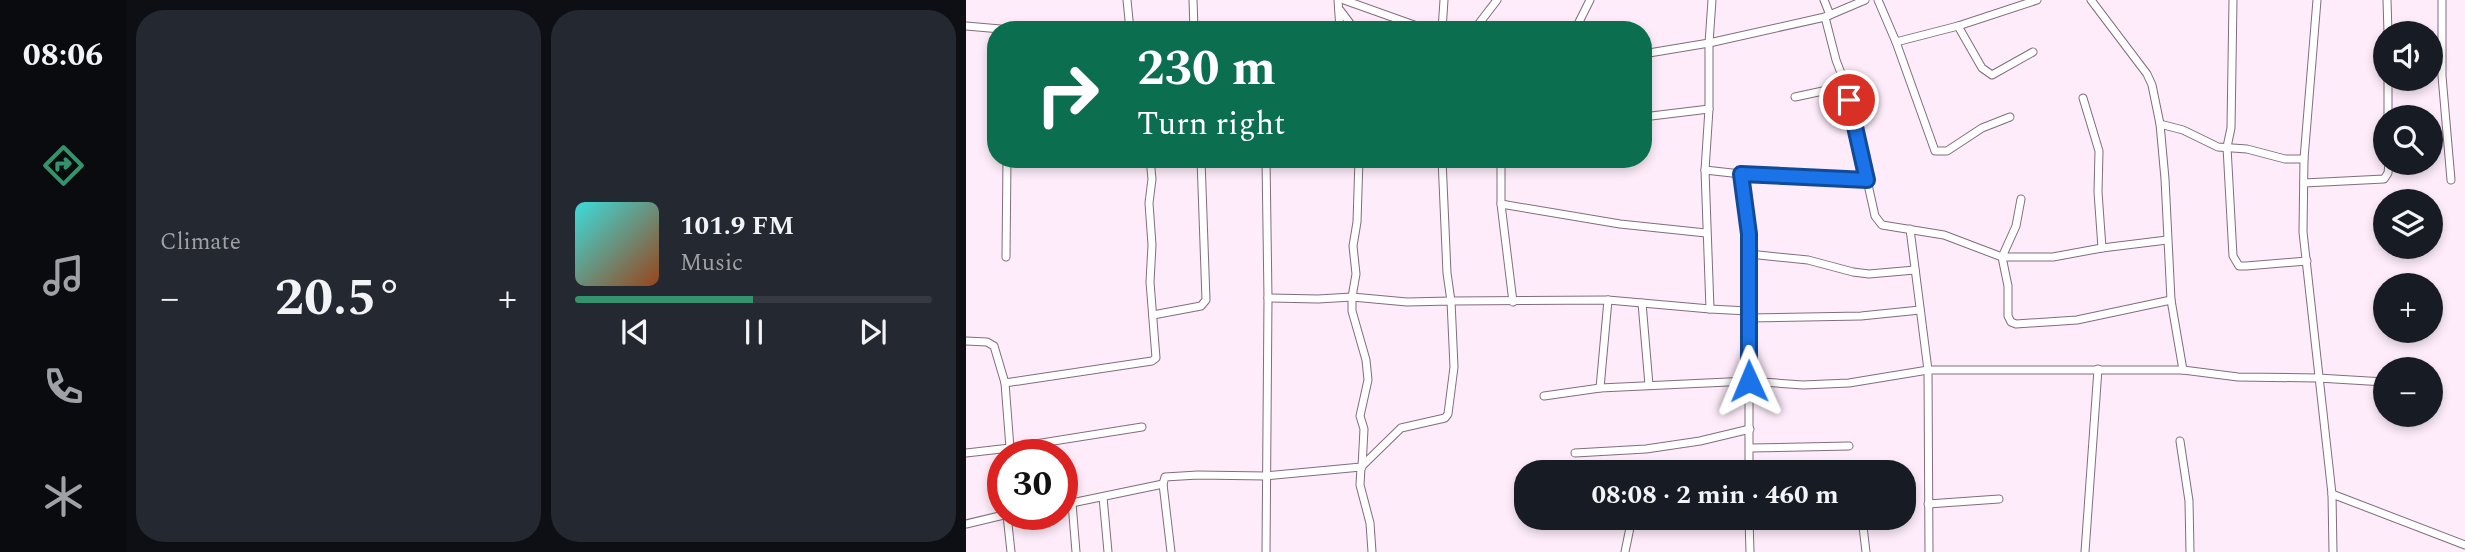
<!DOCTYPE html>
<html lang="en">
<head>
<meta charset="utf-8">
<style>
  body { margin:0; font-family:Spectral,serif; background:#242831; color:#f1f3f6; height:100vh; display:flex; flex-direction:column; font-size:26px; white-space:nowrap }
  * { box-sizing:border-box; margin:0 }
  p { font-size:23px; color:#9ea1a6 }
  .icon { flex:none; width:38px; height:38px; fill:none; stroke:currentColor; stroke-width:2; stroke-linecap:round; stroke-linejoin:round }
  .map { position:relative; flex:1; overflow:hidden }
  .side { display:flex; flex-direction:column; gap:10px; padding:10px; background:#0d0f14; width:840px }
  .side>* { flex:none }
  .banner { position:absolute; left:21px; top:21px; width:665px; height:147px; border-radius:28px; box-shadow:0 4px 10px #0003; background:#0b6e4f; color:#fff; overflow:hidden }
  .tools { position:absolute; left:1407px; top:21px; display:grid; gap:14px }
  .tools a { display:grid; place-items:center; width:70px; height:70px; border-radius:50%; background:#171b24; box-shadow:0 4px 10px #0003; font-size:35px }
  .speed { position:absolute; left:21px; top:439px; display:flex; gap:14px; font-size:35px; font-weight:700; text-align:center }
  .speed>* { display:grid; place-content:center; width:91px; height:91px; border-radius:50%; background:#171b24; box-shadow:0 4px 10px #0003; line-height:1 }
  .speed .limit { border:10px solid #d22; background:#fff; color:#111 }
  .pin { position:absolute; display:grid; place-items:center; width:60px; height:60px; color:#fff; margin:-30px; border:4px solid #fff; border-radius:50%; box-shadow:0 2px 7px #0007 }
  .me { position:absolute; width:77px; margin:-38px; rotate:359deg; stroke-linejoin:round; filter:drop-shadow(0 0 5px #0008) }
  .turn { display:flex; align-items:center; gap:24px; height:147px; padding:0 35px; font-size:32px }
  .turn .icon { width:91px; height:91px; stroke-width:2.5 }
  .turn b { display:block; font-size:49px; line-height:60px }
  .big { font-size:52px; font-weight:700; line-height:1.1 }
  .side .tile { flex:1; display:flex; flex-direction:column; justify-content:center; gap:10px; min-width:0; padding:0 24px; border-radius:28px; background:#242831 }
  .song { display:flex; align-items:center; gap:21px }
  .cover { width:84px; height:84px; border-radius:10px; background:linear-gradient(135deg,hsl(180 70% 55%),hsl(20 70% 35%)) }
  .played { height:7px; border-radius:4px; background:linear-gradient(90deg,#34936c 50%,#363941 50%) }
  .keys { display:flex; justify-content:space-around; direction:ltr }
  .heat { display:flex; justify-content:space-between; align-items:center; font-size:38px; direction:ltr }
  .side .tiles { flex:1; display:grid; gap:10px; grid-template-columns:repeat(2,1fr) }
  .trip { position:absolute; left:548px; top:460px; width:402px; height:70px; border-radius:28px; background:#171b24; box-shadow:0 4px 10px #0003; font-weight:700; line-height:70px; text-align:center }
  main { display:flex; flex:1; min-height:0 }
  .dock { display:flex; flex-direction:column; width:126px; justify-content:space-around; align-items:center; background:#090b0e; color:#9ea1a6 }
  .dock .icon { width:49px; height:49px }
  .dock .on { color:#34936c }
  .dock b { font-size:32px; color:#f1f3f6 }
  .map>svg:first-child { display:block }
  .lines { fill:none; stroke-linecap:round; stroke-linejoin:round }
  .minor-casing { stroke:#816d7d; stroke-width:9 }
  .minor { stroke:#fff; stroke-width:7 }
  .route-casing { stroke:#114b97; stroke-width:18 }
  .route { stroke:#1a73e8; stroke-width:12 }
</style>
</head>
<body>
<main>
<nav class="dock">
<b>08:06</b>
<svg class="icon on" aria-label="directions" viewBox="0 0 24 24"><path d="M12 3l9 9-9 9-9-9zM9 14v-3h6M13 9l2 2-2 2"/></svg>
<svg class="icon" aria-label="music" viewBox="0 0 24 24"><path d="M9 18V5l10-2v13"/><circle cx="6" cy="18" r="3"/><circle cx="16" cy="16" r="3"/></svg>
<svg class="icon" aria-label="phone" viewBox="0 0 24 24"><path d="M5 4h4l2 5-3 2q2 4 5 5l2-3 5 2v4C11 20 4 13 5 4z"/></svg>
<svg class="icon" aria-label="climate" viewBox="0 0 24 24"><path d="M12 3v18M4 7l16 10M4 17L20 7"/></svg>
</nav>
<section class="side">
<div class="tiles">
<div class="tile"><p>Climate</p>
<div class="heat"><a>−</a><b class="big">20.5°</b><a>+</a></div>
</div>
<div class="tile">
<div class="song"><i class="cover"></i><div><b>101.9 FM</b><p>Music</p></div></div>
<div class="played"></div>
<div class="keys"><svg class="icon" aria-label="previous" viewBox="0 0 24 24"><path d="M18 5L8 12l10 7zM5 5v14"/></svg><svg class="icon" aria-label="pause" viewBox="0 0 24 24"><path d="M8 5v14M16 5v14"/></svg><svg class="icon" aria-label="next" viewBox="0 0 24 24"><path d="M6 5l10 7-10 7zM19 5v14"/></svg></div>
</div>
</div>
</section>
<div class="map">
<svg width="1499" height="552" viewBox="0 0 1499 552">
  <rect width="100%" height="100%" fill="#feecfa"/>
  <g class="lines">
    <defs>
      <g id="minor">
        <path d="M161,0L164,30"/>
        <path d="M227,0L228,30"/>
        <path d="M372,0L374,30"/>
        <path d="M378,0L451,26"/>
        <path d="M858,0L864,15"/>
        <path d="M912,0L930,42L992,26L1071,0"/>
        <path d="M1125,0L1181,74L1186,85L1194,124L1217,130L1252,147L1281,149L1319,159H1338L1351,0"/>
        <path d="M1267,0L1265,128L1261,147L1267,256L1273,266H1280L1341,261"/>
        <path d="M1421,0L1422,33"/>
        <path d="M1476,0V76L1485,180"/>
        <path d="M374,10L389,30"/>
        <path d="M859,17L870,60L880,86L909,216L916,225L978,235L1036,257H1087L1136,248L1201,240"/>
        <path d="M0,26L46,30"/>
        <path d="M992,26L1016,68L1026,75L1067,52"/>
        <path d="M476,30L478,0"/>
        <path d="M508,30L531,0"/>
        <path d="M609,30L624,0"/>
        <path d="M930,42L969,151H981L1016,128L1044,117"/>
        <path d="M677,54L743,43L746,0"/>
        <path d="M1422,79V117"/>
        <path d="M829,97L880,86"/>
        <path d="M1117,98L1133,151L1132,192L1136,248"/>
        <path d="M677,117L743,109"/>
        <path d="M1194,124L1199,179L1205,300L1217,370"/>
        <path d="M393,159L391,222L387,246L390,274L386,297V311L400,360L402,380L394,416L398,429L396,467"/>
        <path d="M476,159L481,273L485,301L642,300L744,309"/>
        <path d="M535,159V204L547,302"/>
        <path d="M1338,159L1337,232L1366,494L1367,552"/>
        <path d="M739,170L775,174L901,180"/>
        <path d="M775,174L783,254V472"/>
        <path d="M1338,183L1418,179L1422,173L1423,163"/>
        <path d="M1055,199L1050,226L1036,257L1042,286V316L1045,322L1050,324L1111,320L1205,300"/>
        <path d="M535,204L654,224L740,233"/>
        <path d="M944,229L962,370L963,552"/>
        <path d="M783,254L842,260L887,272L903,274L949,270"/>
        <path d="M40,257L41,159"/>
        <path d="M302,298L352,299L386,297L441,302L485,301L488,367L482,414L479,418L435,428L395,467"/>
        <path d="M676,303L683,385"/>
        <path d="M782,311L744,309L739,170L743,109V43L859,17L899,0"/>
        <path d="M187,315L235,306L240,300L235,159"/>
        <path d="M782,318L895,316L954,310"/>
        <path d="M0,341L21,342L28,346L39,383L44,448L0,453"/>
        <path d="M39,383L186,361L190,358L184,282L186,245L183,203L186,179L184,159"/>
        <path d="M634,388L642,300"/>
        <path d="M578,396L634,388L783,381L837,385L883,383L962,370H1217L1272,377L1352,378L1419,382"/>
        <path d="M1214,441L1223,501L1224,552"/>
        <path d="M44,448L176,427"/>
        <path d="M784,448L883,446"/>
        <path d="M609,453L680,449L734,441L784,429"/>
        <path d="M1366,494L1499,545"/>
        <path d="M137,497L142,552"/>
        <path d="M106,503L110,552"/>
        <path d="M962,504L1033,499"/>
        <path d="M96,505L197,484"/>
        <path d="M41,515L45,552"/>
        <path d="M783,518L784,552"/>
        <path d="M896,518L900,552"/>
        <path d="M0,524L42,514"/>
        <path d="M205,552L197,484L199,477L232,475L299,476L395,467L394,485L404,523L406,552"/>
        <path d="M300,552L302,298L300,159"/>
        <path d="M659,552L666,518"/>
        <path d="M1119,552L1132,369"/>
      </g>
    </defs>
    <use href="#minor" class="minor-casing"/>
    <use href="#minor" class="minor"/>
  </g>
  <g class="lines">
    <defs>
      <path id="route" d="M783,381V234L775,174L901,180L883,100"/>
    </defs>
    <use href="#route" class="route-casing"/>
    <use href="#route" class="route"/>
  </g>
</svg>
<div class="tools">
<a><svg class="icon" aria-label="sound" viewBox="0 0 24 24"><path d="M4 9h4l5-4v14l-5-4H4zM17 9q2 3 0 6"/></svg></a>
<a><svg class="icon" aria-label="search" viewBox="0 0 24 24"><circle cx="10" cy="10" r="6"/><path d="M15 15l6 6"/></svg></a>
<a><svg class="icon" aria-label="layers" viewBox="0 0 24 24"><path d="M12 4l9 5-9 5-9-5zM3 14l9 5 9-5"/></svg></a>
<a>+</a>
<a>−</a>
</div>
<div class="speed"><div class="limit">30</div></div>
<div class="pin" style="left:883px;top:100px;background:#d93025"><svg class="icon" aria-label="arrive" viewBox="0 0 24 24"><path d="M6 21V4h12l-3 4 3 4H6"/></svg></div>
<svg class="me" style="left:783px;top:381px" viewBox="-20 -20 40 40"><path d="M0-17L14 15 0 8-14 15z" fill="#1a73e8" stroke="#fff" stroke-width="4"/></svg>
<div class="trip">08:08 · 2 min · 460 m</div>
<div class="banner">
<div class="turn"><svg class="icon" aria-label="right" viewBox="0 0 24 24"><path d="M7 20v-9h11M14 6l5 5-5 5"/></svg><div><b>230 m</b>Turn right</div></div>
</div>
</div>
</main>
</body>
</html>
